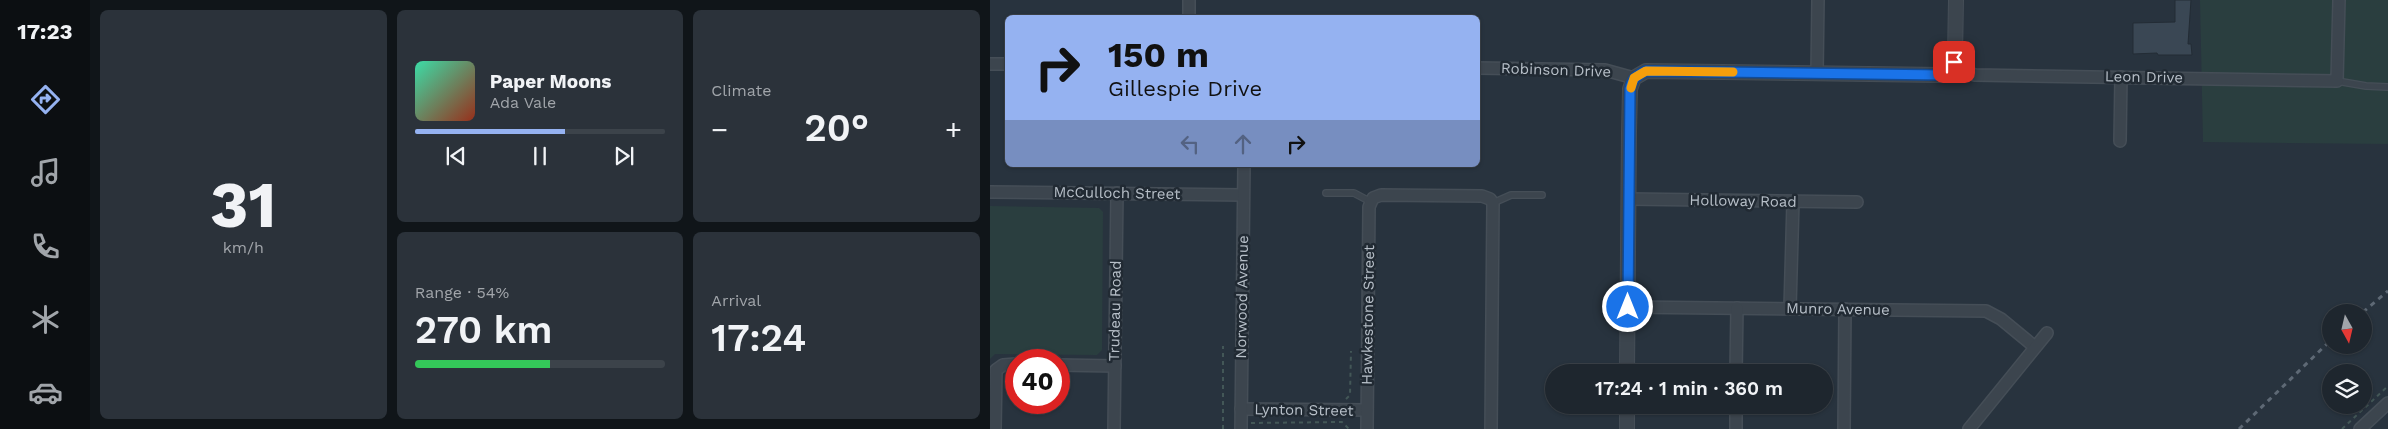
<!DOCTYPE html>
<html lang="en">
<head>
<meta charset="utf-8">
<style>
  body { margin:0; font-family:"Work Sans",sans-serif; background:#2b323a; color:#f1f3f6; height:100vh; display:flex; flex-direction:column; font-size:19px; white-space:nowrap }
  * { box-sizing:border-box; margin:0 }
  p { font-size:16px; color:#a1a5aa }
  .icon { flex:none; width:28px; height:28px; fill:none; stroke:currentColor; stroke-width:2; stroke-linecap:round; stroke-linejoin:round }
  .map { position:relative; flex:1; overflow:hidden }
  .drawer { display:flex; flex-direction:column; gap:10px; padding:10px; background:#101519; width:900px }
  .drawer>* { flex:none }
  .guide { position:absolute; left:15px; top:15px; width:475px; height:152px; border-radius:8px; box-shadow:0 1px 4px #0004,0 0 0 1px #3c434a; background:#95b2f1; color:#111; overflow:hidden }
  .needle { width:32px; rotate:172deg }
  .buttons { position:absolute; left:1332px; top:304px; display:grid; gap:10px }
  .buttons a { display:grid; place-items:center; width:50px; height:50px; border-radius:50%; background:#1e262e; box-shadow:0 1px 4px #0004,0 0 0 1px #3c434a; font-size:25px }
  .speed { position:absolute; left:15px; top:349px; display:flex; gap:10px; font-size:25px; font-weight:700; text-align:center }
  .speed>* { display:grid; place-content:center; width:65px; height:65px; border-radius:50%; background:#1e262e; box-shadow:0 1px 4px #0004,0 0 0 1px #3c434a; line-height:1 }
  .speed .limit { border:8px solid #d22; background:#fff; color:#111 }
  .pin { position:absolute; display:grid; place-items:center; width:42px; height:42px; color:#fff; margin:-21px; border-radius:10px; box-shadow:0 2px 8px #0006 }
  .me { position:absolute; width:55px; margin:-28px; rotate:0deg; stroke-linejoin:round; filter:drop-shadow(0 0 4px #0008) }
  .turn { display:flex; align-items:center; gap:18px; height:105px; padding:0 20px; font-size:22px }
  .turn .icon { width:65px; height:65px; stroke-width:2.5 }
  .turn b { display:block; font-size:35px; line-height:42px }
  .lanes { display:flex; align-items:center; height:48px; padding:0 20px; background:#0003; justify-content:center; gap:25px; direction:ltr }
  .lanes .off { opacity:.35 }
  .big { font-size:38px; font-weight:600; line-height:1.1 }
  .drawer .widget { flex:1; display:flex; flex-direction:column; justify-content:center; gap:8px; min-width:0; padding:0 18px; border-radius:8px; background:#2b323a }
  .drawer .dial { align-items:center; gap:0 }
  .dial b { font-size:65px; line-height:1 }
  .song { display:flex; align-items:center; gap:15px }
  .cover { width:60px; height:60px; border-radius:8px; background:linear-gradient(135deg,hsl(160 70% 55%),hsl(10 70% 35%)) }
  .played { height:5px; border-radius:2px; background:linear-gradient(90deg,#95b2f1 60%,#3c434a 60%) }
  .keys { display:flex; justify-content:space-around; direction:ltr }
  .heat { display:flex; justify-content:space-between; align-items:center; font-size:28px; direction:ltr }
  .charge { height:8px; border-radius:4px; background:linear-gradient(90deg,#34c759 54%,#3c434a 0) }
  .drawer .tiles { flex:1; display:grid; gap:10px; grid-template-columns:repeat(3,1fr) }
  .widget:first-child { grid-row:span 2 }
  .trip { position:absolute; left:555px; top:364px; width:288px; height:50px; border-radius:25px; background:#1e262e; box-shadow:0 1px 4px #0004,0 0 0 1px #3c434a; font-weight:600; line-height:50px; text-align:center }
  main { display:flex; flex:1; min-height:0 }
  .tabs { display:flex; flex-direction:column; width:90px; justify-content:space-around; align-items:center; background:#0c0f12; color:#a1a5aa }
  .tabs .icon { width:35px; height:35px }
  .tabs .on { color:#95b2f1 }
  .tabs b { font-size:22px; color:#f1f3f6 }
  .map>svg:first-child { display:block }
  .green { fill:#2a3e3f }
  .building { fill:#3a4754; stroke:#232c35 }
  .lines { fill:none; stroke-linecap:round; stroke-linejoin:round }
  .service-casing { stroke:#454e57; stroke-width:8 }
  .minor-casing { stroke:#454e57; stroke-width:14 }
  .tertiary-casing { stroke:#454e57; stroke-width:16 }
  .path { stroke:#435757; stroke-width:2; stroke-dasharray:4 4; stroke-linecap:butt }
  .service { stroke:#3c454e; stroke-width:5.5 }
  .minor { stroke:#3c454e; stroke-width:11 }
  .tertiary { stroke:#3c454e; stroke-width:14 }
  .rail { stroke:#5e6975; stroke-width:3; stroke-dasharray:5 5; stroke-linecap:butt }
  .route-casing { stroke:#114b97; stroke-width:12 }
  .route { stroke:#1a73e8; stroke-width:9 }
  .slow { stroke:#f59e0b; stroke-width:9 }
  .labels { text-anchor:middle; stroke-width:5; stroke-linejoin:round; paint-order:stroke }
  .street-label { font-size:15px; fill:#b8c0c9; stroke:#212a33 }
</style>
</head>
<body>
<main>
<nav class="tabs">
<b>17:23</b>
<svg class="icon on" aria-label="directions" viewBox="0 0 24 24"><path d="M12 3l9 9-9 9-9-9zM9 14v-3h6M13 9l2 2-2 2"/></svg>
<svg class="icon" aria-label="music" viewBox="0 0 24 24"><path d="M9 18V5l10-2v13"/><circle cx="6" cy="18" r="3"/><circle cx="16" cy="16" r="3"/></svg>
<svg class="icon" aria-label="phone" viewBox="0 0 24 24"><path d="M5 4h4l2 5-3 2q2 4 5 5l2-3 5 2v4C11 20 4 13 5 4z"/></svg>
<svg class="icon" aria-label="climate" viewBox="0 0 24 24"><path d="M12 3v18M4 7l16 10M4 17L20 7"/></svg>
<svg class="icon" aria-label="car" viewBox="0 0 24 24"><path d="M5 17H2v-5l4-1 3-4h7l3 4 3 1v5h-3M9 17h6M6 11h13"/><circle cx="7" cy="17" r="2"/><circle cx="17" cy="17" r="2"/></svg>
</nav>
<section class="drawer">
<div class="tiles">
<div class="widget dial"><b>31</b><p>km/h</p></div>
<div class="widget">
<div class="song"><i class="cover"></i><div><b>Paper Moons</b><p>Ada Vale</p></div></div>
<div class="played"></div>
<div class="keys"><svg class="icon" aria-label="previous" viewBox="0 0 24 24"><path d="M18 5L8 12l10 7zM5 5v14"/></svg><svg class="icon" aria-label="pause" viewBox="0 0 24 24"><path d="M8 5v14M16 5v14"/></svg><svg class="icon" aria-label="next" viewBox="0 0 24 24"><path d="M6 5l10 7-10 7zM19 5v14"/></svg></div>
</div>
<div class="widget"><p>Climate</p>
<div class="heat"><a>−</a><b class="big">20°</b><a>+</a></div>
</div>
<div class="widget"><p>Range · 54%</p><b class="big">270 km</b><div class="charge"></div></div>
<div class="widget"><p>Arrival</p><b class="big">17:24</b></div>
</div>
</section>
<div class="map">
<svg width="1398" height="429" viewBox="0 0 1398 429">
  <rect width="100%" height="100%" fill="#28333e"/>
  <g class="green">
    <path d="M1210,0H1398V144L1213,142Z"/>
    <path d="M0,206L109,208L113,212L112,350L107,355L5,354L0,359Z"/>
  </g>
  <path class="building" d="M1185,0H1201L1198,44H1201L1202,55H1168L1167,53L1143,54V23L1185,22Z"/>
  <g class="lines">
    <defs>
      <g id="service">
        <path d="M1347,81L1376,86L1398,87"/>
        <path d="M336,193H364L381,202"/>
        <path d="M503,203L521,195H552"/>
      </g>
      <g id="minor">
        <path d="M199,18V0"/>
        <path d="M0,64H18"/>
        <path d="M488,68L615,70L644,78"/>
        <path d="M962,68L985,75L1347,81L1349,0"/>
        <path d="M827,73L828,0"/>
        <path d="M1130,141L1131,77"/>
        <path d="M0,192L253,195"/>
        <path d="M639,199L867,202"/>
        <path d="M638,307L996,311L1011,319L1045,347"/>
        <path d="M800,308L803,202"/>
        <path d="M69,365L125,366"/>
        <path d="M746,372L747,308"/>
        <path d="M251,409L377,410"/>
        <path d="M5,429L6,370L13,365L26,364"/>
        <path d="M124,429L127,193"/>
        <path d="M251,429L254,165"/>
        <path d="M377,429L379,207L383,198L391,195L492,196L500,199L503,203L501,429"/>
        <path d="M746,429V405"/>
        <path d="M854,429L855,309"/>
        <path d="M979,429L1057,333"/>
        <path d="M1370,429L1398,403"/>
      </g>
      <g id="tertiary">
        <path d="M637,372L639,132L640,89L644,78L656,71L951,75L958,72L965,56L966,0"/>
        <path d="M637,429V405"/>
      </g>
    </defs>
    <use href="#service" class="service-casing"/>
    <use href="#minor" class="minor-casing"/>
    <use href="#tertiary" class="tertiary-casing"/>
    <g class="path">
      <path d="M356,399L360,395L361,351"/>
      <path d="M261,423L352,422L359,429"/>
      <path d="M233,429V346"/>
      <path d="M1352,429L1398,386"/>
    </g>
    <use href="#service" class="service"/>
    <use href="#minor" class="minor"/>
    <use href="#tertiary" class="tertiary"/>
    <g class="rail">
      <path d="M1373,312L1398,291"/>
      <path d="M1249,429L1341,340"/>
    </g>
  </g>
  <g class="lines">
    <defs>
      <path id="route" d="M638,307L640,89C642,79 647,75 656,71L951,75L958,72L964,62"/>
    </defs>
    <use href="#route" class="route-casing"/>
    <use href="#route" class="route"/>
    <path class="slow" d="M641,88L644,78L656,71L743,72"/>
  </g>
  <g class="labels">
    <g class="street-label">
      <text transform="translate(566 70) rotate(2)" y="5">Robinson Drive</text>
      <text transform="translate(1154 77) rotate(1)" y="5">Leon Drive</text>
      <text transform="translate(127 193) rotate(1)" y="5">McCulloch Street</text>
      <text transform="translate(753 201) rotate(1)" y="5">Holloway Road</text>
      <text transform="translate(252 297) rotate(-89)" y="5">Norwood Avenue</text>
      <text transform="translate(848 309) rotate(1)" y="5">Munro Avenue</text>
      <text transform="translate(125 311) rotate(-89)" y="5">Trudeau Road</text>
      <text transform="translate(378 315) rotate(-89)" y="5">Hawkestone Street</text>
      <text transform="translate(314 410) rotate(1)" y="5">Lynton Street</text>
    </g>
  </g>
</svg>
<div class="buttons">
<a><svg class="needle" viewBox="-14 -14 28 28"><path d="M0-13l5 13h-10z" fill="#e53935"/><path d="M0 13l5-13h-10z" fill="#a1a5aa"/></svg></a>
<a><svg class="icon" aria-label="layers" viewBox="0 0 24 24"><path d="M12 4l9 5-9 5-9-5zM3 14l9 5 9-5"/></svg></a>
</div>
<div class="speed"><div class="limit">40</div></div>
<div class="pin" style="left:964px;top:62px;background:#d93025"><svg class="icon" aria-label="arrive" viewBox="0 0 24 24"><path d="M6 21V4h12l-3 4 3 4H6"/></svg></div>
<svg class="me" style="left:638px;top:307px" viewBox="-20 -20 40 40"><circle r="17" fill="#1a73e8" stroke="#fff" stroke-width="3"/><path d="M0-11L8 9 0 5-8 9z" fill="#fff"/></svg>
<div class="trip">17:24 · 1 min · 360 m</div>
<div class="guide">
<div class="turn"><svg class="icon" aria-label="right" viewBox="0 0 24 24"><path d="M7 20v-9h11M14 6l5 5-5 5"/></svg><div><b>150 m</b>Gillespie Drive</div></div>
<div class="lanes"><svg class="icon off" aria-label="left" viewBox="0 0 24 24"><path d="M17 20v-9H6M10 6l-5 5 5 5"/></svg><svg class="icon off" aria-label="ahead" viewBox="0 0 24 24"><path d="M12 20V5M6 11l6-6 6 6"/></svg><svg class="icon" aria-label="right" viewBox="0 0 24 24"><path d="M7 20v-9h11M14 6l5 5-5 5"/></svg></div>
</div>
</div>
</main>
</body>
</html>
